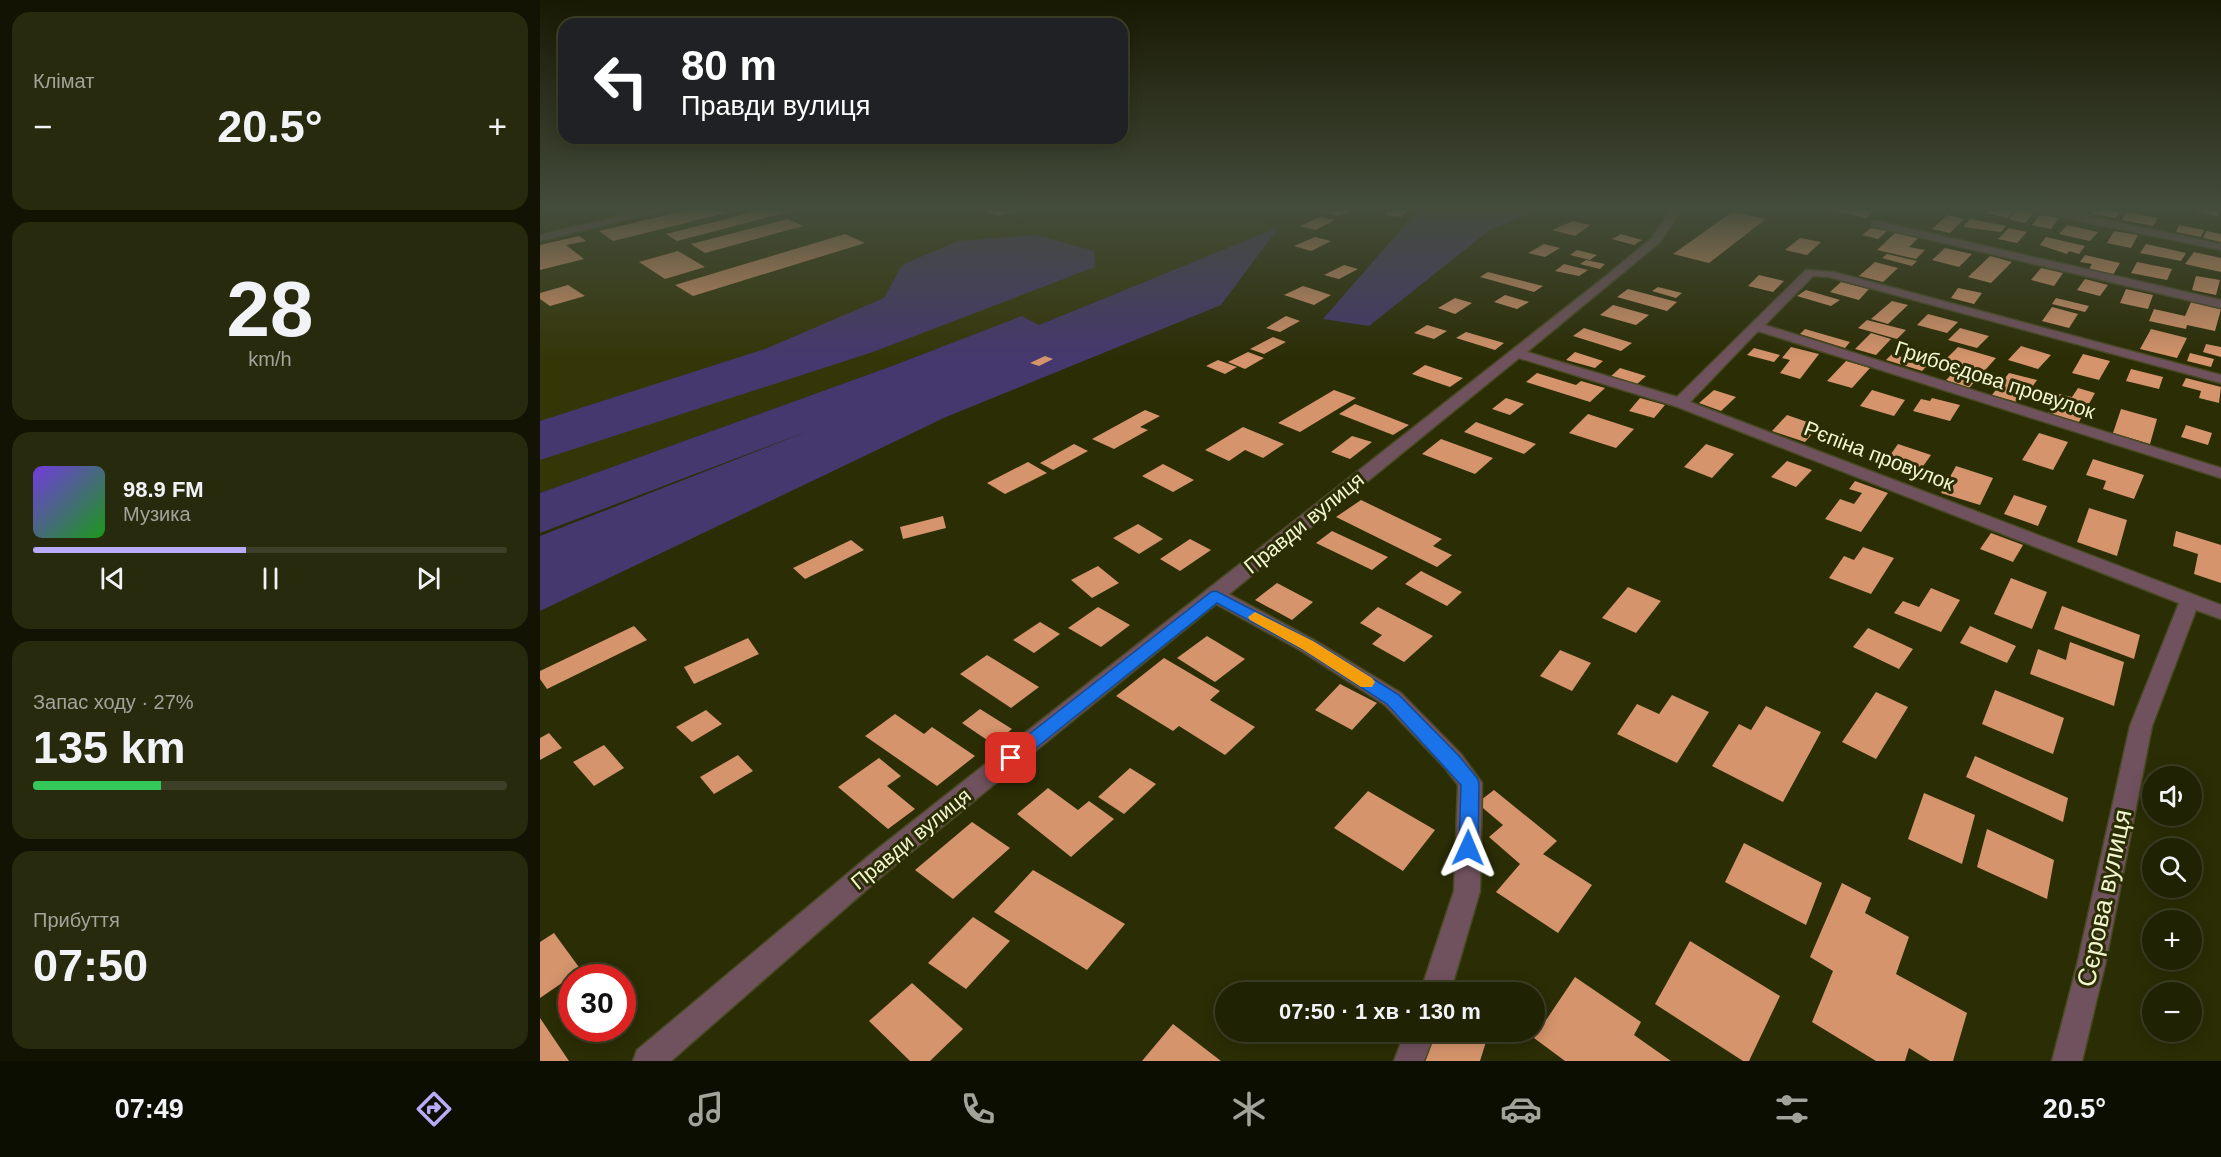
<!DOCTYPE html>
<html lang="uk">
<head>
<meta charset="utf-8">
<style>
  body { margin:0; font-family:Arial,sans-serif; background:#282a0e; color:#f1f3f6; height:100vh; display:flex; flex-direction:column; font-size:22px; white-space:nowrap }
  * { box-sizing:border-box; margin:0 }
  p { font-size:20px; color:#a2a49a }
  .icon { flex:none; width:33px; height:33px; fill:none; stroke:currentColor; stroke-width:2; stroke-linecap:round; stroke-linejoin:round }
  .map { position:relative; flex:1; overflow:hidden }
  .side { display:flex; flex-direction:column; gap:12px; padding:12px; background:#121302; width:540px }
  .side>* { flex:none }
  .hud { position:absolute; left:18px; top:18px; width:570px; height:126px; border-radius:18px; box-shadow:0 3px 15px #0003,0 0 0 2px #3d3f26; background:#202124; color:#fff; overflow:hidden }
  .tools { position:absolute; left:1602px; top:766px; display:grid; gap:12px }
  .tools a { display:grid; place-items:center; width:60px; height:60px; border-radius:50%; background:#202204; box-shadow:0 3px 15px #0003,0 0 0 2px #3d3f26; font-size:30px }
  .speed { position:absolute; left:18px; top:964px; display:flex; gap:12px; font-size:30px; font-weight:700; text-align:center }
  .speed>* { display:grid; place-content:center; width:78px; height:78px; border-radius:50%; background:#202204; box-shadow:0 3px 15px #0003,0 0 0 2px #3d3f26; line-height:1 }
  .speed .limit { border:9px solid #d22; background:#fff; color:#111 }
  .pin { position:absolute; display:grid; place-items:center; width:51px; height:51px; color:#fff; margin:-26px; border-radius:12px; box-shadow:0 3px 9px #0006 }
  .me { position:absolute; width:66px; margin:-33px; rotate:1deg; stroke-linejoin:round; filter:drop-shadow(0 0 4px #0008) }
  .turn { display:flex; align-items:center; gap:21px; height:126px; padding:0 24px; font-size:27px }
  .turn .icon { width:78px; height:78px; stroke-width:2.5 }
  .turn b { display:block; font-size:42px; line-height:51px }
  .big { font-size:45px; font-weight:600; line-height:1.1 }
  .side .widget { flex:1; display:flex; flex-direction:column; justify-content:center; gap:9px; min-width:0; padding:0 21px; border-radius:18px; background:#282a0e }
  .side .dial { align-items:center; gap:0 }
  .dial b { font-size:78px; line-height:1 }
  .song { display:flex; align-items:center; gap:18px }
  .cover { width:72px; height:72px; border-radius:9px; background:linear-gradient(135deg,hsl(260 70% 55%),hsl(120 70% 35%)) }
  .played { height:6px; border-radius:3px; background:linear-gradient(90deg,#b9abf7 45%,#3d3f26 45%) }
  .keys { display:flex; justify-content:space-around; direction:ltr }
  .heat { display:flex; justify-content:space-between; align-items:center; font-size:33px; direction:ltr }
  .charge { height:9px; border-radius:4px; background:linear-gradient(90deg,#34c759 27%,#3d3f26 0) }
  .trip { position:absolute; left:675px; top:982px; width:330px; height:60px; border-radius:30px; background:#202204; box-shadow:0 3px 15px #0003,0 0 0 2px #3d3f26; font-weight:600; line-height:60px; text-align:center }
  .tabs { display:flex; height:96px; justify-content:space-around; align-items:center; background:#0d0e02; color:#a2a49a }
  .tabs .icon { width:42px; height:42px }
  .tabs .active { color:#b9abf7 }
  .tabs b { font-size:27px; color:#f1f3f6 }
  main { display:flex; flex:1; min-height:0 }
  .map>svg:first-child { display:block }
  .built { fill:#343608 }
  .green { fill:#45386e }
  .building { fill:#d5946b }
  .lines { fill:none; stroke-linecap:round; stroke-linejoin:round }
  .street-casing { stroke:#474921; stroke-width:3 }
  .street { fill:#70525e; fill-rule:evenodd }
  .route { fill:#1a73e8; stroke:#114b97; stroke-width:1.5 }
  .slow { fill:#f59e0b }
  .labels { text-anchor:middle; stroke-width:6; stroke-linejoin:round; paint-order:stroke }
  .street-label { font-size:21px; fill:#f1f5d0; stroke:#2b2d05 }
  .near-street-label { font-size:26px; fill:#f1f5d0; stroke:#2b2d05 }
</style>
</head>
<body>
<main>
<section class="side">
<div class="widget"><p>Клімат</p>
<div class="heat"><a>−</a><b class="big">20.5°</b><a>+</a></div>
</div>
<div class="widget dial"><b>28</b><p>km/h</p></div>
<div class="widget">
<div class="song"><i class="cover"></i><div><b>98.9 FM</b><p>Музика</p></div></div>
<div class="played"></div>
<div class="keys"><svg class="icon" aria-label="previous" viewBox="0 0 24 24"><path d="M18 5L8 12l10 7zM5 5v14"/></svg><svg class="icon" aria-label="pause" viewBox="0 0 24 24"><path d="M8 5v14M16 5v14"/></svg><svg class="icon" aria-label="next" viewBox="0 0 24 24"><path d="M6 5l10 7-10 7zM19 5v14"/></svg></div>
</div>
<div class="widget"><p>Запас ходу · 27%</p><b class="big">135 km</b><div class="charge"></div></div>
<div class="widget"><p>Прибуття</p><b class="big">07:50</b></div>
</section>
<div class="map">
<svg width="1681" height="1061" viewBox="0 0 1681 1061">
  <rect width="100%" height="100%" fill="#2b2d05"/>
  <g class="built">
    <path d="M0,210H81L84,212L0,231Z"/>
    <path d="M134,210H687L739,227L499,325L482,316L352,366L0,493V242Z"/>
  </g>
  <g class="green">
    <path d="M878,210H1001L951,229L829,326L783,319Z"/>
    <path d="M739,227L681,305L406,417L0,611V536L271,430L0,533V493L352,366L482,316L499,325Z"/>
    <path d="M497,235L554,251L555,267L333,352L0,460V421L225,349L344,298L362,265L418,241Z"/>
  </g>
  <g class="building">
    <path d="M148,210L194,211L73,241L59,231Z"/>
    <path d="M222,210L252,211L137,241L126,234Z"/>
    <path d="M443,210H474V211L457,216Z"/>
    <path d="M779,210H812L799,216Z"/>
    <path d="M850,210H868L861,217L845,215Z"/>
    <path d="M1291,210H1325L1332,212L1326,218Z"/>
    <path d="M1448,210H1474L1468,218L1445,213Z"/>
    <path d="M1477,210H1479L1494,213L1485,223L1469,219Z"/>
    <path d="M1556,210H1569L1580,212L1575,218L1553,214Z"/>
    <path d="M1658,210H1676L1679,211L1677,216L1657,212Z"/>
    <path d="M1192,212L1226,219L1169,263L1133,254Z"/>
    <path d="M1586,212L1618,218L1613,226L1582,220Z"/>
    <path d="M1407,215L1424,219L1410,233L1392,229Z"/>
    <path d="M1500,215L1519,218L1511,229L1492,225Z"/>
    <path d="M780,217L795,220L775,230L760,226Z"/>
    <path d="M248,219L263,226L165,253L151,244Z"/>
    <path d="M1430,219L1466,226L1461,232L1423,227Z"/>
    <path d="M1033,221L1050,225L1035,236L1012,230Z"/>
    <path d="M1527,225L1558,232L1550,241L1519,234Z"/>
    <path d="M1639,225L1664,230L1661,237L1636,232Z"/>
    <path d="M1331,228L1347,231L1338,239L1322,235Z"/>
    <path d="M1469,228L1487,232L1477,243L1458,239Z"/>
    <path d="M1574,231L1598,235L1591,248L1567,243Z"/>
    <path d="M1666,231L1681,234V242L1663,238Z"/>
    <path d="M1355,233L1378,238L1369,247L1385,250L1376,259L1337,250Z"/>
    <path d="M305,234L325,243L153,296L135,285Z"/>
    <path d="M1081,234L1102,240L1094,245L1072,239Z"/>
    <path d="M39,236L46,241L26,245L44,259L0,270V245Z"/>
    <path d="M775,237L791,241L771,251L754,246Z"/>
    <path d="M1506,237L1545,246L1539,254L1529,251L1527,254L1500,245Z"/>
    <path d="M1260,238L1281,242L1267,255L1245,250Z"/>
    <path d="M1004,244L1020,248L1005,257L988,253Z"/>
    <path d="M1606,244L1646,253L1641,261L1600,253Z"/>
    <path d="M1405,248L1432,254L1419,267L1392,260Z"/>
    <path d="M1037,250L1057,255L1050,260L1030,255Z"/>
    <path d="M138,251L165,267L125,279L99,262Z"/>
    <path d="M1654,252L1681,258V272L1645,264Z"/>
    <path d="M1347,254L1377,261L1372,266L1342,258Z"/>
    <path d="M1545,255L1580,263L1573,275L1549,269L1552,264L1540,262Z"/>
    <path d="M1450,256L1472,262L1451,283L1428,277Z"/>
    <path d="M1046,260L1065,264L1060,269L1040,264Z"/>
    <path d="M1335,262L1358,268L1343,282L1319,276Z"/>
    <path d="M1597,262L1632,269L1627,280L1591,273Z"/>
    <path d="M1024,264L1048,270L1039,276L1015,271Z"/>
    <path d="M804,265L818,269L799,279L784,275Z"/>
    <path d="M1501,268L1523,273L1514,286L1491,280Z"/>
    <path d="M948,272L1003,286L994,292L940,277Z"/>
    <path d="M1219,275L1244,281L1233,292L1208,286Z"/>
    <path d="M1656,276L1680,280L1676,295L1652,290Z"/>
    <path d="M1545,279L1568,285L1560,296L1537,290Z"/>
    <path d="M1301,282L1329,289L1319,300L1290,292Z"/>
    <path d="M28,285L45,296L10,306L0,299V293Z"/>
    <path d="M763,286L791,295L774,305L744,295Z"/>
    <path d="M1118,287L1142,293L1136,298L1112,291Z"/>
    <path d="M1418,288L1442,293L1434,304L1411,298Z"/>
    <path d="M1088,289L1137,302L1127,311L1077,297Z"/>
    <path d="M1586,289L1613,295L1608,309L1580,303Z"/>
    <path d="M1266,290L1300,300L1291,306L1257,296Z"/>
    <path d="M965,295L989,302L977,309L954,302Z"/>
    <path d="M915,298L932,303L915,314L898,308Z"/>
    <path d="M1516,298L1549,306L1545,312L1512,304Z"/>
    <path d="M1352,301L1368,305L1348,324L1331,319Z"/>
    <path d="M1651,302L1681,309L1675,331L1647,325L1646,329L1609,321L1614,309L1645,316Z"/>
    <path d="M1073,305L1109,315L1096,325L1060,315Z"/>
    <path d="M1512,307L1538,314L1529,328L1502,321Z"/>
    <path d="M1388,314L1418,322L1407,333L1377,325Z"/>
    <path d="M746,316L760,321L740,332L726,328Z"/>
    <path d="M1327,320L1366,330L1357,339L1318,328Z"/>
    <path d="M887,325L907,331L894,339L874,333Z"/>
    <path d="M1044,328L1092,343L1081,351L1033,336Z"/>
    <path d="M1420,328L1449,336L1437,348L1408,340Z"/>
    <path d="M1265,329L1310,342L1305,348L1260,334Z"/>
    <path d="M1611,329L1647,338L1637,358L1600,349Z"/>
    <path d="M926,332L964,343L955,350L916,338Z"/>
    <path d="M1331,333L1351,339L1336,355L1315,349Z"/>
    <path d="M733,337L746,342L724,354L710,349Z"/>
    <path d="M1666,344L1681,347V357L1663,352Z"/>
    <path d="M1481,346L1511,355L1498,369L1468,360Z"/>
    <path d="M1251,347L1279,354L1260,379L1240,373L1250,360L1242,358Z"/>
    <path d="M1418,347L1456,358L1429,388L1406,380L1413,373L1397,368Z"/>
    <path d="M1214,348L1240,355L1234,362L1207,355Z"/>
    <path d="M1376,348L1401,355L1393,364L1368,357Z"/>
    <path d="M708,352L724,358L705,369L688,362Z"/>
    <path d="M1035,352L1063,361L1055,368L1026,360Z"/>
    <path d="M1650,353L1674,359L1671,367L1647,361Z"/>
    <path d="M1352,354L1388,365L1382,371L1346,360Z"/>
    <path d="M1543,354L1570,361L1559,380L1532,373Z"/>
    <path d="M505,356L513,359L499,366L490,363Z"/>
    <path d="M678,360L697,367L685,374L666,366Z"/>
    <path d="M1306,361L1330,368L1312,388L1287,381Z"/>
    <path d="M885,365L923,378L910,387L872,374Z"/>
    <path d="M1080,368L1106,376L1095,386L1069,378Z"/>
    <path d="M1591,369L1623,377L1619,389L1586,381Z"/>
    <path d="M997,373L1036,385L1041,381L1065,388L1050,402L986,382Z"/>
    <path d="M1469,373L1497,380L1481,403L1452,395Z"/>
    <path d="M1646,378L1681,387L1679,403L1659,398L1661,391L1642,386Z"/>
    <path d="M1538,388L1555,393L1539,422L1508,413L1519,394L1532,397Z"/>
    <path d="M794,390L816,398L760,432L738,423Z"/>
    <path d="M1174,390L1196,397L1181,411L1159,403Z"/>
    <path d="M1332,390L1365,400L1354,416L1320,406Z"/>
    <path d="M966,398L984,404L970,415L952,409Z"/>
    <path d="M1100,398L1125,405L1114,418L1089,411Z"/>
    <path d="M1392,398L1420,405L1410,421L1373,411L1381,399L1390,401Z"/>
    <path d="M815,404L869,425L853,435L799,414Z"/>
    <path d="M1581,409L1617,419L1610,444L1573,433Z"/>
    <path d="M605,410L620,416L600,427L608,430L574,449L552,439Z"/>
    <path d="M1048,414L1094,429L1076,448L1029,433Z"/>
    <path d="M1247,415L1279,426L1265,442L1232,431Z"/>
    <path d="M936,422L996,444L984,454L924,432Z"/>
    <path d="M1646,425L1672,433L1668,445L1641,437Z"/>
    <path d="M703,427L744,444L723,458L705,450L689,461L665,450Z"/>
    <path d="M1499,433L1528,442L1513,470L1482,460Z"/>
    <path d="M812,436L832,442L810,459L791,452Z"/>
    <path d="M901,439L953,458L935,474L882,454Z"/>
    <path d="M534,444L548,451L513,470L500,463Z"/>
    <path d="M1166,444L1194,454L1172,478L1144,467Z"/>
    <path d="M1358,444L1391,455L1379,472L1346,461Z"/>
    <path d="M1553,459L1604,475L1594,499L1563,489L1566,481L1546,475Z"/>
    <path d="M1247,461L1272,470L1256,487L1231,477Z"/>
    <path d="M488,462L507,473L465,494L447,483Z"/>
    <path d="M623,464L654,480L633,492L602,476Z"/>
    <path d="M1416,466L1453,478L1440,505L1401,493Z"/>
    <path d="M1315,481L1348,493L1321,532L1285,519L1300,499L1314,504L1322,493L1309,489Z"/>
    <path d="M1474,495L1507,506L1498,526L1464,514Z"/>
    <path d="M821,500L902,539L893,546L912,555L897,567L796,517Z"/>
    <path d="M1549,508L1587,520L1577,556L1537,542Z"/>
    <path d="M403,516L406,528L363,539L360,527Z"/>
    <path d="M598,524L623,539L599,554L573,538Z"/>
    <path d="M792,531L848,557L832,570L776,543Z"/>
    <path d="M1636,531L1681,545V583L1654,574L1658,554L1633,546Z"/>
    <path d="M1451,533L1483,545L1473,562L1440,549Z"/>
    <path d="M650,539L671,550L640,571L620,559Z"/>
    <path d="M311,540L324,550L265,579L253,568Z"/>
    <path d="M1323,547L1354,558L1331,594L1289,578L1304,556L1314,560Z"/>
    <path d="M558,566L579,583L552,598L531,580Z"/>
    <path d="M881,571L922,592L907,606L865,584Z"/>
    <path d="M1471,578L1507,592L1492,629L1454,614Z"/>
    <path d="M737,583L773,602L752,620L715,600Z"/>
    <path d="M1088,587L1121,601L1096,633L1062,618Z"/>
    <path d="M1391,588L1420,600L1401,632L1354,613L1363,601L1379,607Z"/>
    <path d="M1522,606L1600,635L1594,659L1514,629Z"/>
    <path d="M558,607L590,625L561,647L528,628Z"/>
    <path d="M838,607L893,636L864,662L832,644L842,635L820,623Z"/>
    <path d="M500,622L520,634L494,653L473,640Z"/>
    <path d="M94,626L107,640L7,689L0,679V671Z"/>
    <path d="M1430,626L1476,646L1467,663L1420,643Z"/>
    <path d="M1328,628L1373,649L1359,669L1313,647Z"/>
    <path d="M667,636L705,659L675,682L637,658Z"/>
    <path d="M208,638L219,654L154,684L144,667Z"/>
    <path d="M1530,642L1584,662L1574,706L1490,674L1498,649L1526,660Z"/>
    <path d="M1020,650L1051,663L1032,691L1000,676Z"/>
    <path d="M447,655L499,687L471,708L420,674Z"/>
    <path d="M624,658L680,691L670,700L715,727L685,755L639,726L633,731L576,696Z"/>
    <path d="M800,684L837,703L812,730L775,710Z"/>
    <path d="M1455,690L1524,718L1513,754L1442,724Z"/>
    <path d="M1336,692L1368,707L1336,759L1302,742Z"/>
    <path d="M1132,695L1169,712L1137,763L1077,734L1097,704L1119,714Z"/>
    <path d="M1226,706L1281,732L1243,802L1172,766L1199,724L1211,730Z"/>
    <path d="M440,709L472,729L453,744L422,723Z"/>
    <path d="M166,710L182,724L152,742L136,727Z"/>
    <path d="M355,714L384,734L392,727L435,756L397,786L325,736Z"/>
    <path d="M9,733L22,748L0,760V738Z"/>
    <path d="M64,745L84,768L54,786L33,762Z"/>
    <path d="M198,755L213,771L174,794L160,777Z"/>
    <path d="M1435,756L1528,798L1523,822L1426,777Z"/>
    <path d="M339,758L361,776L347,786L375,809L348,829L298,787Z"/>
    <path d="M590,768L616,784L584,814L558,797Z"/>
    <path d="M508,788L538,810L549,801L574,819L531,857L477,814Z"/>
    <path d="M954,790L1017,841L1003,854L1052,885L1018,933L956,892L980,864L949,837L963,825L937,803Z"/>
    <path d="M828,791L895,830L863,871L794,828Z"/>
    <path d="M1384,793L1435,815L1422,864L1368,839Z"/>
    <path d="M432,822L470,848L413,899L375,870Z"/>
    <path d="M1447,829L1514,860L1507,899L1437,867Z"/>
    <path d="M1204,843L1282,883L1266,925L1185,882Z"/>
    <path d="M493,870L585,924L547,970L454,912Z"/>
    <path d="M1302,883L1331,898L1325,913L1369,937L1356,974L1427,1013L1413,1061H1390L1369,1048L1365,1061H1336L1272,1022L1293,971L1270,957Z"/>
    <path d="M433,917L470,941L426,989L388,963Z"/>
    <path d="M14,933L41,970L0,998V942Z"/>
    <path d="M1150,941L1240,996L1209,1061H1203L1115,1004Z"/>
    <path d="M1035,977L1101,1022L1094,1035L1131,1061H1025L994,1038Z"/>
    <path d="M372,983L423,1029L390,1061H370L329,1021Z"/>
    <path d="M0,1018L29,1061H0Z"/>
    <path d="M633,1024L681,1061H602Z"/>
    <path d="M894,1032H949L940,1061H883Z"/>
  </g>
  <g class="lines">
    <defs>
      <g id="street">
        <path d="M106,210H125L0,241V235Z"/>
        <path d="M1131,210H1141L1120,242L987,352L1137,397L1266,270L1294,272L1681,375V383L1289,277L1273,276L1225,325L1681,468V478L1218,331L1150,402L1681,605V619L1656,610L1612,726L1565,965L1542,1061H1512L1537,965L1590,726L1639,603L1135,406L979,358L689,594L774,640L861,693L921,754L942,783L940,891L910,993H880L914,891L918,785L905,768L845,705L760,650L676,604L349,870L131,1061H93L97,1050L331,854L1066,276L1112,238Z"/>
        <path d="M1497,210H1517L1681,244V250L1502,213Z"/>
        <path d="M1336,221L1681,300V308L1332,226V222Z"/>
        <path d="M865,1032H895L884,1061H854Z"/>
      </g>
    </defs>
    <use href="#street" class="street-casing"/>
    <use href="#street" class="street"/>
  </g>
  <linearGradient id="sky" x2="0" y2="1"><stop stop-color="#181903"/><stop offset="0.58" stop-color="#444c3b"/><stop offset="1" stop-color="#444c3b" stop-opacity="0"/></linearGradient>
  <rect width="1681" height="359" fill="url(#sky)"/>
  <path class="route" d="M676,591L773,641L859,695L919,756L937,778L939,783L938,848L935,854L928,856L922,854L919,848L921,785L847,704L762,649L677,603L477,763L471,765L465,763L462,758L465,753L671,592Z"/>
  <path class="slow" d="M715,612L773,641L832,678L835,682L832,687H821L762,649L710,620L708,617Z"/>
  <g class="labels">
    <g class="street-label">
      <text transform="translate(1455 380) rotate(18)" y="7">Грибоєдова провулок</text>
      <text transform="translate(1339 456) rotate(21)" y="7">Рєпіна провулок</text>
      <text transform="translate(764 523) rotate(-39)" y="7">Правди вулиця</text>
      <text transform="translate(371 839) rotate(-39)" y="7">Правди вулиця</text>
    </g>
    <g class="near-street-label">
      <text transform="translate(1564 898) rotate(-78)" y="9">Сєрова вулиця</text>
    </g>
  </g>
</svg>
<div class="tools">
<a><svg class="icon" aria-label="sound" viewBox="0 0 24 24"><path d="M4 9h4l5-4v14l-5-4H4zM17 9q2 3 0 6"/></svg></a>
<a><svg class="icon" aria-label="search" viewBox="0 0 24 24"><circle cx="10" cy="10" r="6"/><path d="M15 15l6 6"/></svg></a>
<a>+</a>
<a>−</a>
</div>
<div class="speed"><div class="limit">30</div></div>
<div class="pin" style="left:471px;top:758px;background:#d93025"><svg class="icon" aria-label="arrive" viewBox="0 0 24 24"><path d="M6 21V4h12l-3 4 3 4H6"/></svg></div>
<svg class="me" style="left:928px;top:848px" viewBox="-20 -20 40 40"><path d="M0-17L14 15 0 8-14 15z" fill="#1a73e8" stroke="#fff" stroke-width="4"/></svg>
<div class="trip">07:50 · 1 хв · 130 m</div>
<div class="hud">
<div class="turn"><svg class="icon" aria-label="left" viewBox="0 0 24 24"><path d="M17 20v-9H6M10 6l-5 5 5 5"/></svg><div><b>80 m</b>Правди вулиця</div></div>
</div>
</div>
</main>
<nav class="tabs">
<b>07:49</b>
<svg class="icon active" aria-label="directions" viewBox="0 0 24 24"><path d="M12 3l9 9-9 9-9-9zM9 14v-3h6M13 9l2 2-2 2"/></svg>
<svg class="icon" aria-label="music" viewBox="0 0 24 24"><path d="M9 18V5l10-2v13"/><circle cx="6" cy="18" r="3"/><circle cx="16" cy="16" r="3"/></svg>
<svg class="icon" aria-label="phone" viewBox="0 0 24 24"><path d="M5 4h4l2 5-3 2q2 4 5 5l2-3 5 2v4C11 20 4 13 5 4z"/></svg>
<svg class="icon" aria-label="climate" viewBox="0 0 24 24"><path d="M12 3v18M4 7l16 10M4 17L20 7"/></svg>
<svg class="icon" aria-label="car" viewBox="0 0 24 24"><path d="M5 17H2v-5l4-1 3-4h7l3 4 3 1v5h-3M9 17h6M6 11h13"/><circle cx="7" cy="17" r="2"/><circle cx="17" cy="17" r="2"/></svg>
<svg class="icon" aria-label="filters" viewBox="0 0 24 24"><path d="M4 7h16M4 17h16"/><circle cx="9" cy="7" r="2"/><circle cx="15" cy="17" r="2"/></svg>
<b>20.5°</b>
</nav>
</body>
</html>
